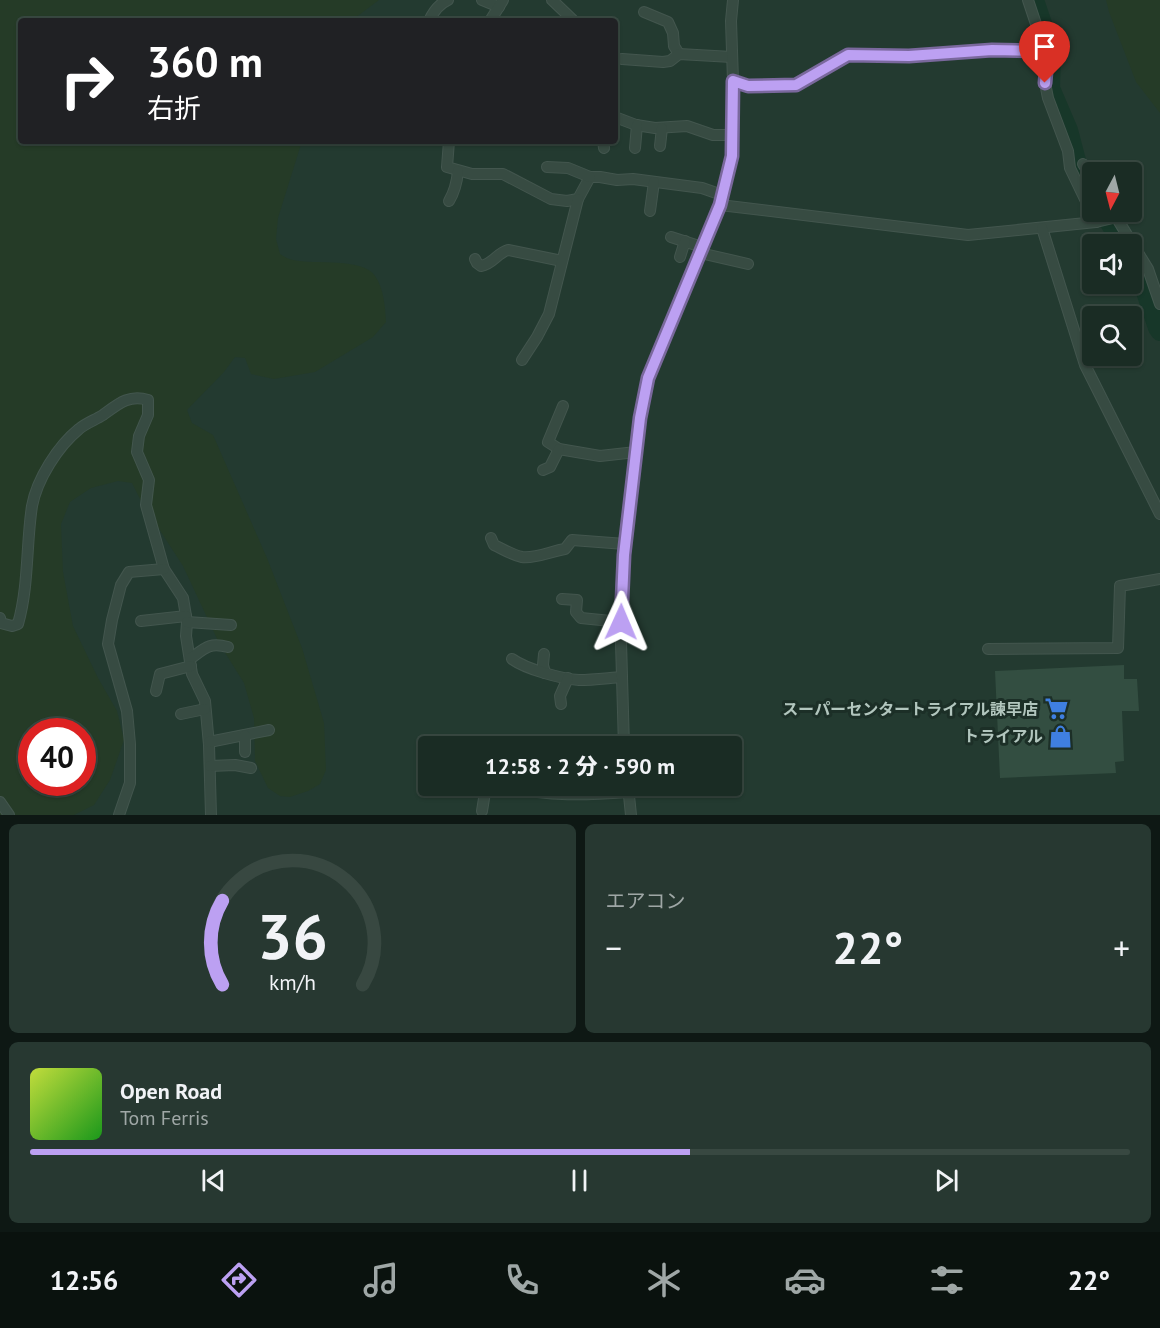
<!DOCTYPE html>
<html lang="ja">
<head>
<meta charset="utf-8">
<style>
  body { margin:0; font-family:"PT Sans","Noto Sans JP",sans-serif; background:#273831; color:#f1f3f6; height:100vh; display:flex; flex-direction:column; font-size:22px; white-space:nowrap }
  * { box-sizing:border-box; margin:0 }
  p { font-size:20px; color:#9fa7a6 }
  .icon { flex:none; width:33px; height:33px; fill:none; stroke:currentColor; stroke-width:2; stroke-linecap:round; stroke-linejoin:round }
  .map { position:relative; height:815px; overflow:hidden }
  .panel { display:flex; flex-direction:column; gap:9px; padding:9px; background:#0e1814; flex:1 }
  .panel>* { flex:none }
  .hud { position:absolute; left:18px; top:18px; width:600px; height:126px; border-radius:6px; box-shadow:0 2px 4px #0004,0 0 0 2px #384841; background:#202124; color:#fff; overflow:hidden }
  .needle { width:39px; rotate:187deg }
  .controls { position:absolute; left:1082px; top:162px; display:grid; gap:12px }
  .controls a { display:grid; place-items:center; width:60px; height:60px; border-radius:6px; background:#1a2c24; box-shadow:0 2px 4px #0004,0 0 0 2px #384841; font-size:30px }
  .speed { position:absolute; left:18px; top:718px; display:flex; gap:12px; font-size:30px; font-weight:700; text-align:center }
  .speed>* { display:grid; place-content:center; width:78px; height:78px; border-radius:50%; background:#1a2c24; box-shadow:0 2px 4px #0004,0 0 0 2px #384841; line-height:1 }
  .speed .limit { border:9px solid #d22; background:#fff; color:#111 }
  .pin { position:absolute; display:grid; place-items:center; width:51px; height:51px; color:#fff; margin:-62px -26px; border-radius:50% 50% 50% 0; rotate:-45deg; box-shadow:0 0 6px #0007 }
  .pin .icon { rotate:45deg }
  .me { position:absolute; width:66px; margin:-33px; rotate:1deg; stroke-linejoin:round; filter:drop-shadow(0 0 4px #0008) }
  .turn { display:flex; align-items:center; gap:21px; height:126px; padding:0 30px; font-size:27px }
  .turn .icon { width:78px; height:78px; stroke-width:2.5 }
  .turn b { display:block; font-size:42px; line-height:51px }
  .big { font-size:45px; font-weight:800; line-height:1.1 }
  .panel .tile { flex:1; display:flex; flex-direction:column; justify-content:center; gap:9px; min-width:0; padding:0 21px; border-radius:9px; background:#273831 }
  .panel .dial { align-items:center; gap:0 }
  .dial svg { height:156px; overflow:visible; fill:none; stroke:#384841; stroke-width:7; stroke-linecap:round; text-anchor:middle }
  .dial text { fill:#f1f3f6; stroke:none }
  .song { display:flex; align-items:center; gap:18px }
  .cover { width:72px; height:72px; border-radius:9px; background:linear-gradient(135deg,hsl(70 70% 55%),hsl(120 70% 35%)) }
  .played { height:6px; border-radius:3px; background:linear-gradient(90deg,#bca0f2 60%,#384841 60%) }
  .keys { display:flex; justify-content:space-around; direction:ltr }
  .heat { display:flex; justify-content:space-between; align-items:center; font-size:33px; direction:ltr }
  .panel .tiles { flex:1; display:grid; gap:9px; grid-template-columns:1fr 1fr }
  .tile:last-child { grid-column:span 2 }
  .trip { position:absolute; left:418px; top:736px; width:324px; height:60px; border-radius:6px; background:#1a2c24; box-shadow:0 2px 4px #0004,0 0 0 2px #384841; font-weight:800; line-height:60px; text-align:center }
  .tab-bar { display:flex; height:96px; justify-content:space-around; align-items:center; background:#0a120e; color:#9fa7a6 }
  .tab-bar .icon { width:42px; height:42px }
  .tab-bar .active { color:#bca0f2 }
  .tab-bar b { font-size:27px; color:#f1f3f6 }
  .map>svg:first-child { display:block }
  .green { fill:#253b27; fill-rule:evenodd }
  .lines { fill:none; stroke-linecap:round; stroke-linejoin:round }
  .river { stroke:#173729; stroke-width:18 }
  .building { fill:#334e41 }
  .minor-casing { stroke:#43564e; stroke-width:12 }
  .minor { stroke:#374b42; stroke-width:10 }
  .route-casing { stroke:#7a689d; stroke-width:15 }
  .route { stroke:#bca0f2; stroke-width:10 }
  .labels { text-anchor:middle; stroke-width:6; stroke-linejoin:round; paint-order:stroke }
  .poi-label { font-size:16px; font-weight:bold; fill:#b2c6be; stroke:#1c2f27; text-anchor:end }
</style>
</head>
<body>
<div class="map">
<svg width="1160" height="815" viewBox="0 0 1160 815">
  <rect width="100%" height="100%" fill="#233a30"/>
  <g class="green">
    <path d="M0,0H379L351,21H21V141H302L278,218L276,239L280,254C284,257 288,259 293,260C314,265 363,257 375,276C384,289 385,307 386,322L373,337L315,372L274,379L251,374L245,358L235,357L224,372L187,410L192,423L213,435L267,558L302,648L324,723L326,770L320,784L308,791L290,797L280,796L268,788L255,761L254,718L244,683L219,643L183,566L141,501L132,483L118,481L91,488L70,502L61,524L63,572L73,626L98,678L117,711L124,740L110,780L94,805L74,815H0ZM32,732H82V783H32Z"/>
    <path d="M1106,0H1160V113L1136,82L1109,12Z"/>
  </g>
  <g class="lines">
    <g class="river">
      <path d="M1035,0L1052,50L1051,88L1069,130L1080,172L1092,194"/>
      <path d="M1102,212L1122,244"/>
      <path d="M1131,259L1138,271L1157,328L1160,332"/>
    </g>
  </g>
  <path class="building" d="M1124,665V679H1137L1139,711H1122L1124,761L1115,762L1116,773L1000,778L995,671Z"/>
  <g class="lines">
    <defs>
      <g id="minor">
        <path d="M482,0L499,7"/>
        <path d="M552,0L574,21"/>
        <path d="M1028,0L1045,51L1046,60L1045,83L1048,98L1068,151L1070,168L1096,222"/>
        <path d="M644,12L668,22L673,33L674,46L679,54"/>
        <path d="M429,21C433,12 439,4 448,0"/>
        <path d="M490,21L503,0"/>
        <path d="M622,59L663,62L670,61L679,54L732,57"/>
        <path d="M733,81L749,85H796L848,55L909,56L992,50L1045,51"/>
        <path d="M615,117L636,125L655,128L687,126L713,135H732"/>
        <path d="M449,141L447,167L472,174H503L551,199L567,201L578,199L590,177H600L617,180L633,179L702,188L722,195"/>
        <path d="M603,141L604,148"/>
        <path d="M660,146L662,128"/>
        <path d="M635,148L637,125"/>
        <path d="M1083,164L1092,178"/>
        <path d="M547,167L568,168L590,177"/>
        <path d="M449,201C455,191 457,182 458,171"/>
        <path d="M720,205L968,235L1096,222L1113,218L1116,216"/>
        <path d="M650,211L654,182"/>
        <path d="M1113,212L1148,269L1160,304"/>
        <path d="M1042,228L1085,365L1160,514"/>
        <path d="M671,237L702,247"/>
        <path d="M700,253L748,264"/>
        <path d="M680,257L685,241"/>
        <path d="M475,259L477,263L481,266C493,264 497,253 508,250L562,261"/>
        <path d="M522,360L537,337L549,314L578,199"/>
        <path d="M563,406L548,442L559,449L600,456L636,452"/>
        <path d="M543,470L550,467L559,449"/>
        <path d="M491,538L494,545C503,549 512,555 522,557C534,559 552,551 565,549L572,540L625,544"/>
        <path d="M562,599L577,600L576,612L581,618L621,622"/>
        <path d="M0,618L1,623L12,626L18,624C29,585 26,545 32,506C37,479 58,446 79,429C86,423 95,420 103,415C118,404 129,394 148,400V415L139,436L137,452L149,480L146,505L164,569L183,598L187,622L186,636L192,674L205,701L209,745L211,815"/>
        <path d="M141,621L186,616"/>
        <path d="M187,622L231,625"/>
        <path d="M988,649L1118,648L1120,586L1160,579"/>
        <path d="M544,654L543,665L545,673"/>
        <path d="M190,659C205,648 209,642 228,647"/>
        <path d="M512,659C526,669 561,679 579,680C593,680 608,678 622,677"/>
        <path d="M156,691L160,674L191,666"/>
        <path d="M561,704L560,696L568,678"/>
        <path d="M181,714L205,709"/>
        <path d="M209,742L269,730"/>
        <path d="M624,747L620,607L624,555L640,418L648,378L720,205L732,156L733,81L731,21L733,0"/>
        <path d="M245,752V735"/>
        <path d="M210,766L235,765L251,768"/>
        <path d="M508,786C547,797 588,795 628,792"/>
        <path d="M628,786L631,815"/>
        <path d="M0,802L9,815"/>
        <path d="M482,811L486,786"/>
        <path d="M119,815L130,783V744L127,711L108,644L112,620L121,585L129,572L164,569"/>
      </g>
    </defs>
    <use href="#minor" class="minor-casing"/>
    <use href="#minor" class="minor"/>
  </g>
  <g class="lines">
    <defs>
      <path id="route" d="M621,622L624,555L640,418L648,378L720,205L732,156L733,81L748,86L796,85L848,55L909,56L992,50L1045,51L1047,60L1045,83"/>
    </defs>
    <use href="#route" class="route-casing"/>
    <use href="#route" class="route"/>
  </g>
  <defs>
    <symbol id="supermarket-bare" viewBox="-9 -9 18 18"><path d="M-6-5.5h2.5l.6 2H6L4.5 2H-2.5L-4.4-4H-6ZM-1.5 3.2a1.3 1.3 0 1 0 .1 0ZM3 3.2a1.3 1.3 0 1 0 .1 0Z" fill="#3f7fe0" stroke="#1c2f27" stroke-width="2.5" paint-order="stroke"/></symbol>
    <symbol id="shop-bare" viewBox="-9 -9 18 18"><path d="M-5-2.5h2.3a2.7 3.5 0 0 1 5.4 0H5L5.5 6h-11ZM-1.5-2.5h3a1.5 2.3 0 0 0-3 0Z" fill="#3f7fe0" stroke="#1c2f27" stroke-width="2.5" paint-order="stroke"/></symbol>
  </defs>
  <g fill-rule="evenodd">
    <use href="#supermarket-bare" x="1040" y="692" width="33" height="33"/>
    <use href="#shop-bare" x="1044" y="720" width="33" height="33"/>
  </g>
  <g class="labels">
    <g class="poi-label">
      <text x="1038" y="715">スーパーセンタートライアル諫早店</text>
      <text x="1043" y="742">トライアル</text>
    </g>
  </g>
</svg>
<div class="controls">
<a><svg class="needle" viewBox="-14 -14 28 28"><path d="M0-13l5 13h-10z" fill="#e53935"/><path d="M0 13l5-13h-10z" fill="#9fa7a6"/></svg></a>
<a><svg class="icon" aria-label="sound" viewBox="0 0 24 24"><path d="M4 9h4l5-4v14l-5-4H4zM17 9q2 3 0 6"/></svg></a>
<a><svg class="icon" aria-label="search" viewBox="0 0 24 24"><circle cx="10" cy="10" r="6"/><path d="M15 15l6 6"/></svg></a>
</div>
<div class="speed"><div class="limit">40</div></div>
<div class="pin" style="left:1045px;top:83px;background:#d93025"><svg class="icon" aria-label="arrive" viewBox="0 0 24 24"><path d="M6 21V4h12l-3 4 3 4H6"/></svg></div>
<svg class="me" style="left:621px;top:622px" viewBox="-20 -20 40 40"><path d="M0-17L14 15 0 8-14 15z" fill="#bca0f2" stroke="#fff" stroke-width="4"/></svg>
<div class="trip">12:58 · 2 分 · 590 m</div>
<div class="hud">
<div class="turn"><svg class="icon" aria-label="right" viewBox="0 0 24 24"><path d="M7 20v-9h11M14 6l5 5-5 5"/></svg><div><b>360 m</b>右折</div></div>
</div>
</div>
<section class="panel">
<div class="tiles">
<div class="tile dial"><svg viewBox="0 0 100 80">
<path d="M14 69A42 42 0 1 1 86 69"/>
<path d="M14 69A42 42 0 0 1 14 26" stroke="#bca0f2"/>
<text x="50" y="56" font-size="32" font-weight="700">36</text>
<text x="50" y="72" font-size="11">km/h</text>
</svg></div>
<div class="tile"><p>エアコン</p>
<div class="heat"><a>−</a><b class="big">22°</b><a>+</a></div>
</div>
<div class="tile">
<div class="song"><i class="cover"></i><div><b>Open Road</b><p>Tom Ferris</p></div></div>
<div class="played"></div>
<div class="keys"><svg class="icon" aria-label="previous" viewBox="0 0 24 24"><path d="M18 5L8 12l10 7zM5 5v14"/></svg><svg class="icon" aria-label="pause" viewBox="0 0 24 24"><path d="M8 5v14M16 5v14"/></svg><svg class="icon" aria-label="next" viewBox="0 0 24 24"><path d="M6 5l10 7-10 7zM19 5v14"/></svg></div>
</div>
</div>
</section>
<nav class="tab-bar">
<b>12:56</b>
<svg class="icon active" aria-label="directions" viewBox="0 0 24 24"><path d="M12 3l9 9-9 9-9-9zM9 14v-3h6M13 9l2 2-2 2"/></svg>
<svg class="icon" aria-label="music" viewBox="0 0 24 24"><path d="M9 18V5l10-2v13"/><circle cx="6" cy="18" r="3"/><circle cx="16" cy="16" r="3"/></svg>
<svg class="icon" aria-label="phone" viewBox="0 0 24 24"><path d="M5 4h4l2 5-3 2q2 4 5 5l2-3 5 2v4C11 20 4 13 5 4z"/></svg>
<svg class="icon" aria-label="climate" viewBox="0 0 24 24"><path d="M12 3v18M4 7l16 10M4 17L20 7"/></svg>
<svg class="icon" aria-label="car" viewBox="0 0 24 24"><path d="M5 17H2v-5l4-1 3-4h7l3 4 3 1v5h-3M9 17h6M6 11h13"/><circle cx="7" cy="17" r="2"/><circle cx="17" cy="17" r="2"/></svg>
<svg class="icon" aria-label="filters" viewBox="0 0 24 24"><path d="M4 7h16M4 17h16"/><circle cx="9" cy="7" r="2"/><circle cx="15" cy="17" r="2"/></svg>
<b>22°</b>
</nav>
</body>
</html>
